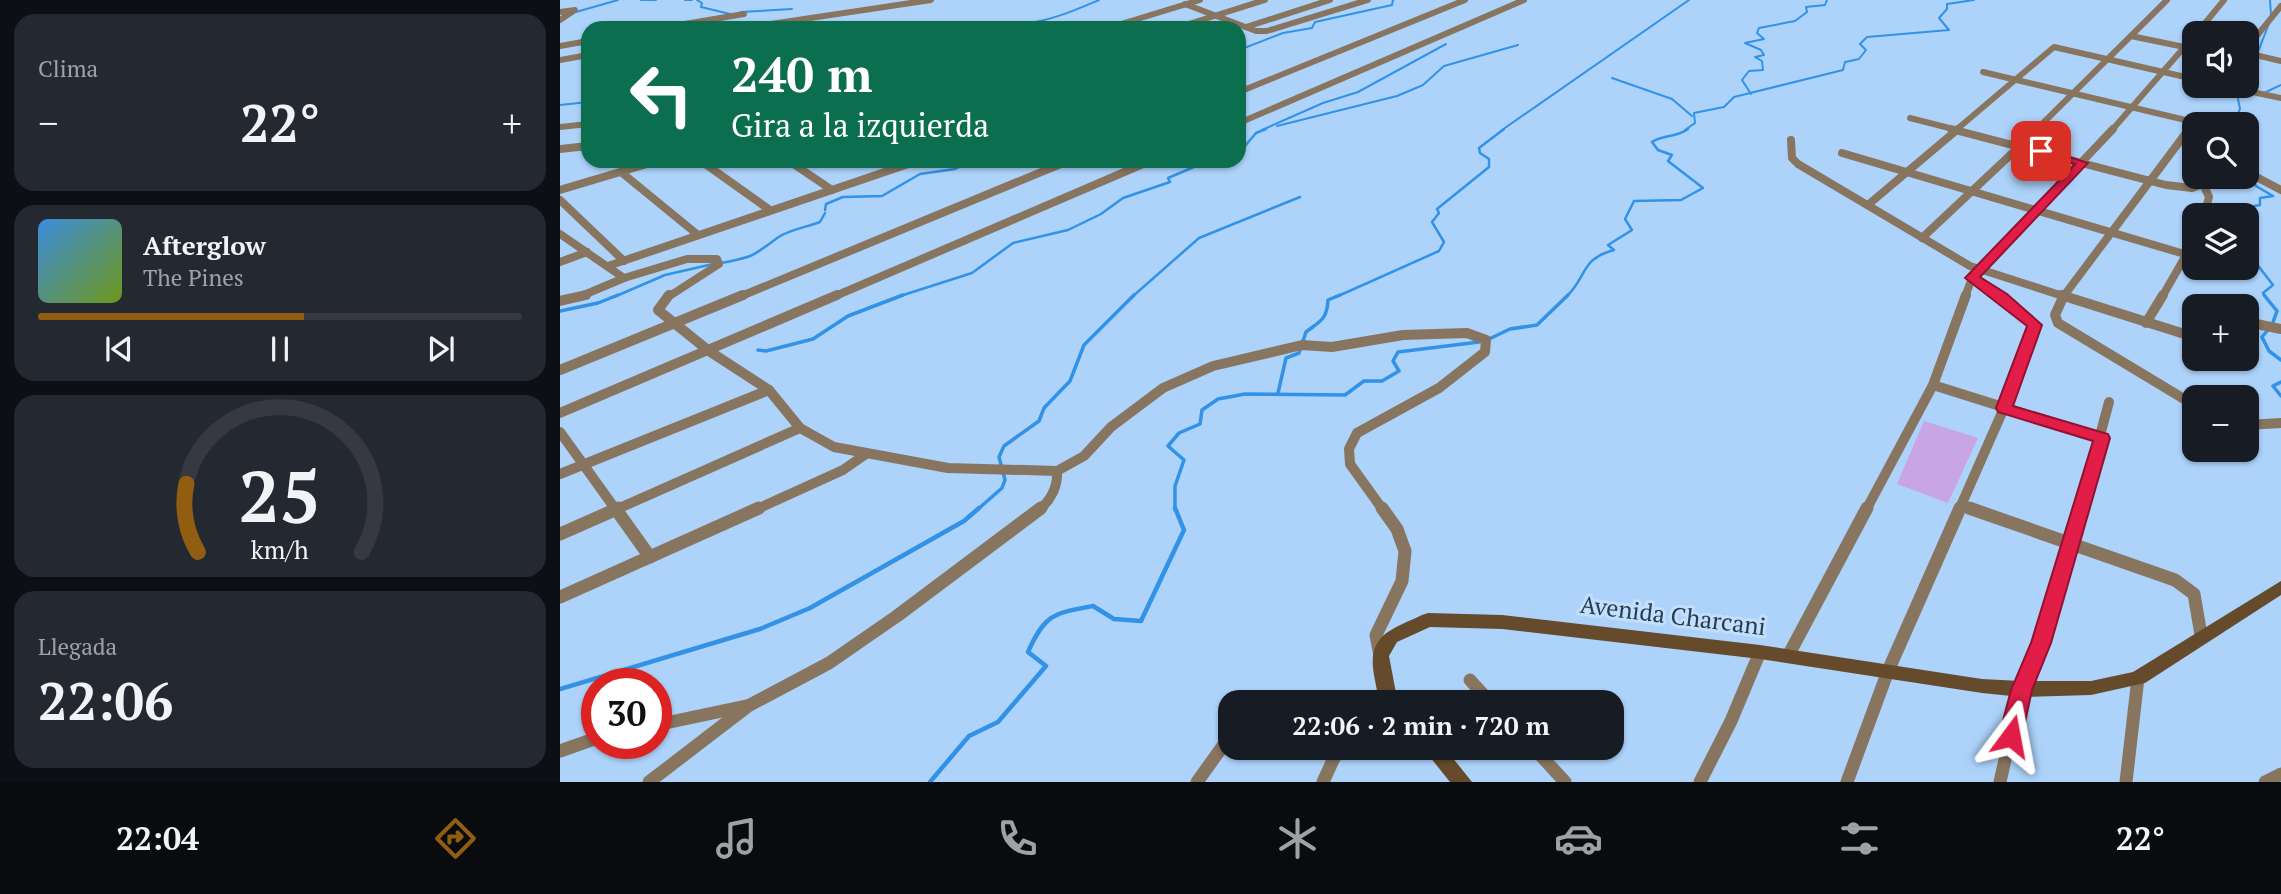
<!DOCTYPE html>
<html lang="es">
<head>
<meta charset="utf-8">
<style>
  body { margin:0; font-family:"PT Serif",serif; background:#242831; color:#f1f3f6; height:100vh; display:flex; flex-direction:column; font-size:26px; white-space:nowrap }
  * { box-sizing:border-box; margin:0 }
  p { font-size:23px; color:#9ea1a6 }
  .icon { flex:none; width:38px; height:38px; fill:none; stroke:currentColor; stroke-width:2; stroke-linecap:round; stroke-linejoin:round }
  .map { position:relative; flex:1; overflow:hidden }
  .sheet { display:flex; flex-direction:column; gap:14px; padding:14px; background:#0d0f14; width:560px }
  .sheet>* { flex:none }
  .guide { position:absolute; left:21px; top:21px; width:665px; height:147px; border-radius:21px; box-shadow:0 2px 5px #0004; background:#0b6e4f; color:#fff; overflow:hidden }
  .controls { position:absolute; left:1622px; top:21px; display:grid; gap:14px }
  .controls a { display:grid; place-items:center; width:77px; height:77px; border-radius:14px; background:#171b24; box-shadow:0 2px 5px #0004; font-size:35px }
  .speed { position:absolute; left:21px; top:668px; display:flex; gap:14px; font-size:35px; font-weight:700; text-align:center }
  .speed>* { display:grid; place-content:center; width:91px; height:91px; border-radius:50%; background:#171b24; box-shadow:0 2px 5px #0004; line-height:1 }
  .speed .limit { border:10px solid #d22; background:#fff; color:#111 }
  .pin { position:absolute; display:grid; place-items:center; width:60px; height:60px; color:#fff; margin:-30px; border-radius:14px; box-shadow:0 4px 10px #0006 }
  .me { position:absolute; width:77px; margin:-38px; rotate:13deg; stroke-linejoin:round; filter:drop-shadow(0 0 5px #0008) }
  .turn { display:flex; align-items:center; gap:24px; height:147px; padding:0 35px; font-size:32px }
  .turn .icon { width:91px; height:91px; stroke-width:2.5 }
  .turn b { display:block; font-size:49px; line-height:60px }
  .big { font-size:52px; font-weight:700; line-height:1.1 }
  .sheet .widget { flex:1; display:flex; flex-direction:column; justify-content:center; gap:10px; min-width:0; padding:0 24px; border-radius:21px; background:#242831 }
  .sheet .dial { align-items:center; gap:0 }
  .dial svg { height:182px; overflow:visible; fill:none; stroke:#363941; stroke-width:7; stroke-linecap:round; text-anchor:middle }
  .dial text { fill:#f1f3f6; stroke:none }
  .song { display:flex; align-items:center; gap:21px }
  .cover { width:84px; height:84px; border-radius:10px; background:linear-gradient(135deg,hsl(210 70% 55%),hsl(80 70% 35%)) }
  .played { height:7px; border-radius:4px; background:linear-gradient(90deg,#915d10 55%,#363941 55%) }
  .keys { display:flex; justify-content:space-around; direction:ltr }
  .heat { display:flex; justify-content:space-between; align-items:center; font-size:38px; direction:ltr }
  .trip { position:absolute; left:658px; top:690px; width:406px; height:70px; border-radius:21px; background:#171b24; box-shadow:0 2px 5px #0004; font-weight:700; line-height:70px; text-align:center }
  .tabs { display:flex; height:112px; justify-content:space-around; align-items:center; background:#090b0e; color:#9ea1a6 }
  .tabs .icon { width:49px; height:49px }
  .tabs .active { color:#915d10 }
  .tabs b { font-size:32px; color:#f1f3f6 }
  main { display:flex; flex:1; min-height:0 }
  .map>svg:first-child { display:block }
  .green { fill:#c9a5e6 }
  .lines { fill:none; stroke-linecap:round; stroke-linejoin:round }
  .stream-far3 { stroke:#3292e7; stroke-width:2 }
  .stream-far2 { stroke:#3292e7; stroke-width:2.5 }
  .stream-far1 { stroke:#3292e7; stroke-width:3.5 }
  .stream { stroke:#3292e7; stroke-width:4.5 }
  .street-far3 { stroke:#887560; stroke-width:6 }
  .street-far2 { stroke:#887560; stroke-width:8 }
  .street-far1 { stroke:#887560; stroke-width:10 }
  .street { stroke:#887560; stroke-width:13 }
  .secondary { fill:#654b2b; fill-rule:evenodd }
  .route { fill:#e11d48; stroke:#92132f; stroke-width:2 }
  .labels { text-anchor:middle; stroke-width:6; stroke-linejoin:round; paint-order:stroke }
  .near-street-label { font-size:24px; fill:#293c50; stroke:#c2dffd }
</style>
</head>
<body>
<main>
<section class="sheet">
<div class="widget"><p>Clima</p>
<div class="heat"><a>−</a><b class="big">22°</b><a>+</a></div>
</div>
<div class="widget">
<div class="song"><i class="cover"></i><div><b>Afterglow</b><p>The Pines</p></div></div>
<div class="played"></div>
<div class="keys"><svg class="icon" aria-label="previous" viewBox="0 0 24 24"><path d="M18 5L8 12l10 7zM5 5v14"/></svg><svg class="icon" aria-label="pause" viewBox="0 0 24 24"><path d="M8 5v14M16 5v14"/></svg><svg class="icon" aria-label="next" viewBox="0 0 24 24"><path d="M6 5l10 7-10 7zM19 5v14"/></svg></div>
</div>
<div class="widget dial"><svg viewBox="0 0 100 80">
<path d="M14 69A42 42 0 1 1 86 69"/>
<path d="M14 69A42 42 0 0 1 9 39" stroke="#915d10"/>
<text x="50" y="56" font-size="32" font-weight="700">25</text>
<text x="50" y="72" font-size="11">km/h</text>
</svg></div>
<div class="widget"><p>Llegada</p><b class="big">22:06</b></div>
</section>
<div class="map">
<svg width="1721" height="782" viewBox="0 0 1721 782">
  <rect width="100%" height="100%" fill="#add3fb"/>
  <path class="green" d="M1364,421L1418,438L1388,503L1337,484Z"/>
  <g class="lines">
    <g class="stream-far3">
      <path d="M81,0H96"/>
      <path d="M125,0H132"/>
      <path d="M137,0L142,3L141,7L170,14"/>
      <path d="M1710,0L1711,14"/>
      <path d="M16,12L58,0"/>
      <path d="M181,12L232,9"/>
      <path d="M399,28C420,23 439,26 460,24C488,22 513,11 539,0"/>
      <path d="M679,50L723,33L752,28L755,22L832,5L833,0"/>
      <path d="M1687,64L1694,62L1710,21"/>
      <path d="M1052,78L1112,99L1132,116"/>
      <path d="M1704,93L1721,85"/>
      <path d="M1191,94L1182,80L1189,71L1203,70L1202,61L1195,57L1204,55L1201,50L1185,43L1204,39L1197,33L1199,28L1235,21L1247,12L1246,7L1265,5L1267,0"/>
      <path d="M1676,96L1693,94"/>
      <path d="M0,105L28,102"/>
      <path d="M1673,124L1680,109L1676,88"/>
      <path d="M717,126L837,96L863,85L884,66L958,45"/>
      <path d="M702,130L763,103L798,92L886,44"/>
      <path d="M942,130L1129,0"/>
      <path d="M1125,130L1135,123L1134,113L1164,107L1174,97L1283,70L1285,62L1299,59L1306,50L1300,44L1307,37L1389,30L1379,18L1387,9V4L1414,0"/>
    </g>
    <g class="stream-far2">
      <path d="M679,153L696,133L706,129"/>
      <path d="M1688,175L1696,186L1713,196L1700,198V205L1690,207L1696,235L1689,243L1698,255L1696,263L1713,285L1703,293L1706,297"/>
      <path d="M265,210L266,204L283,197L322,196L360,174L395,169L411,161"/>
      <path d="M161,263C193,257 192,257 217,238C228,230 247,227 260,222L265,213"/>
      <path d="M54,297L105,275L153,264"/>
      <path d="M337,297L412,273L453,243L508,230L541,214L563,198L610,182L608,178L648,161"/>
      <path d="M572,297L639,238L740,197"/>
      <path d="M776,297L879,251L884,242L872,222L879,213L877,209L929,167V159L920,153L919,148L944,129"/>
      <path d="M1006,297C1028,276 1020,259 1054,250L1048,245L1072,230L1065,219L1074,201L1121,200L1143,188L1108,161L1112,155L1098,150L1092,142C1104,134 1116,138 1128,129"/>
    </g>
    <g class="stream-far1">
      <path d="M1704,295L1717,311L1712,325L1702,337L1709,351L1721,360"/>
      <path d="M0,311L38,303L58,295"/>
      <path d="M929,339L950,329L977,325L1008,295"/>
      <path d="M198,350L206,351L253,339L288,316L343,295"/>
      <path d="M1721,382L1713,386L1721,396"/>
      <path d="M718,393L726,358L739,353L746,332C760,321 767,320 768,300L780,295"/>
      <path d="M417,510L442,488L445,480L439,457L444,446L479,421L484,408L510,381L524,345L574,295"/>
      <path d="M615,510V486L624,460L608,446L619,433L640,424L642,410L658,399L685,394L785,395L804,381H822L839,371L833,361L838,352L919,342"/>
    </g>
    <g class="stream">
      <path d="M0,689L200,629L250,608L404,521L419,508"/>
      <path d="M370,782L409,736L438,722L486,666L468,652C485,614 494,613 533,606L554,619L581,621L624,530L615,508"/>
    </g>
    <g class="street-far3">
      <path d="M625,4L696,31H707L808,0"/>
      <path d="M0,12L15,10L0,20"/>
      <path d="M686,27L770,0"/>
      <path d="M101,28L184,14"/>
      <path d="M183,28L371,0"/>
      <path d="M548,28L640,0"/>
      <path d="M616,28L705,0"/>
      <path d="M1637,33L1664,0"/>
      <path d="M1571,36L1634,49"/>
      <path d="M0,46L28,41"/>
      <path d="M1687,48L1721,6"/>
      <path d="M1687,53L1721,61"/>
      <path d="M0,60L28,55"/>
      <path d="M1423,72L1634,122L1627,130"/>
      <path d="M1664,86L1721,98"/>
      <path d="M679,92L905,0"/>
      <path d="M1350,118L1397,130"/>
      <path d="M679,123L964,0"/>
      <path d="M0,127L28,124"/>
      <path d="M1396,130L1494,47L1634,79"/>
      <path d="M1476,130L1607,0"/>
      <path d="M1552,130L1634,36"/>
    </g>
    <g class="street-far2">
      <path d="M1391,129L1606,185L1632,188L1662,177"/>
      <path d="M1231,140L1232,158L1238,164L1410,266L1506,297"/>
      <path d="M0,149L28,146"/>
      <path d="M1282,153L1628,255"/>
      <path d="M141,161L210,210"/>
      <path d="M229,161L272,190"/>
      <path d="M61,172L138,235"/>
      <path d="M1687,172L1721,190"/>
      <path d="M1644,186L1649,197L1644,215"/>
      <path d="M0,190L97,161"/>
      <path d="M0,200L64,261"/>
      <path d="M1309,204L1398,129"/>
      <path d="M0,234L64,278L127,259H157L159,264L108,297"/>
      <path d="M1362,238L1478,129"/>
      <path d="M0,262L27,252"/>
      <path d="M48,266L357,161"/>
      <path d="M1412,278L1441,297"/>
      <path d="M19,297L64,278"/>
      <path d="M179,297L508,161"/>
      <path d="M273,297L590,161"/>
      <path d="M1405,297L1412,278L1553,129"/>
      <path d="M1503,297L1629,129"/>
      <path d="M1602,297L1634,241"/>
    </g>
    <g class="street-far1">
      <path d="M109,295L98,310L149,351L209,390L240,428L274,447L388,468L497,471"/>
      <path d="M1501,295L1634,337"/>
      <path d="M1504,295L1495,315L1498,323L1634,405"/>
      <path d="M0,301L26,295"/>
      <path d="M1687,322L1721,329"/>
      <path d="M1586,323L1603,295"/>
      <path d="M0,370L183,295"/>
      <path d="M1373,385L1542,438"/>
      <path d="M0,413L277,295"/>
      <path d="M1687,425L1721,423"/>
      <path d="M0,432L56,510"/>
      <path d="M0,474L209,390"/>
      <path d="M1401,505L1414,510"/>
      <path d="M55,510L240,428"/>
      <path d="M195,510L283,470L306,454"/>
      <path d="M479,510C491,500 498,486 497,471L524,456L551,427L603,388L653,366L742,345L772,347L843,335L907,333L926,340L925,352L879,388L797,433L789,449L790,464L823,510"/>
      <path d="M1306,510L1373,385L1406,295"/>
      <path d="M1399,510L1444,408L1475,325L1438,295"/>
      <path d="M1520,510L1549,402"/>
    </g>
    <g class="street">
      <path d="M55,508L90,557"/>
      <path d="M1409,508L1615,580L1634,594L1641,635"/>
      <path d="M0,534L59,508"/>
      <path d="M0,597L199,508"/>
      <path d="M820,656L816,635L842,581L845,551L837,529L822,508"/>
      <path d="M1228,656L1307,508"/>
      <path d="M910,680L930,702"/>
      <path d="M813,702L827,695"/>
      <path d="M96,725L186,706"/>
      <path d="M747,747L776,756"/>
      <path d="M973,747L1005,782"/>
      <path d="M0,751L37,738"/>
      <path d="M89,782L188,706L269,663L337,616L481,508"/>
      <path d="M637,782L670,736"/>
      <path d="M763,782L779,747"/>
      <path d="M1140,782L1171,721L1200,652"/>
      <path d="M1287,782L1328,671L1400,508"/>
      <path d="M1440,782L1461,689L1481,643L1521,508"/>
      <path d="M1566,782L1578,678"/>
      <path d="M1705,782L1721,774"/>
    </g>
    <g class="secondary">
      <path d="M1721,581V595L1585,683L1531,695L1461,697L1422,693L1200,659L942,629L870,627L837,642L829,656L836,693L841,702H821C817,694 816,685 814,675C807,635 830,630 862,615L868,613L942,615L1200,645L1422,679L1461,681H1531L1573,672Z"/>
      <path d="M862,747H884L912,782H890Z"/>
    </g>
  </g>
  <path class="route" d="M1481,148L1528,163L1420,277L1447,294L1482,325L1453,406L1548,434L1550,438L1491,643L1472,690L1462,736L1458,742L1451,745L1443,742L1439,736L1451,690L1471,643L1533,441L1438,412L1436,408L1467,326L1405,278L1515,164L1477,154V149Z"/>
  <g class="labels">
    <g class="near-street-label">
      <text transform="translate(1113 616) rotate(7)" y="8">Avenida Charcani</text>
    </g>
  </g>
</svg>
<div class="controls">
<a><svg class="icon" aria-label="sound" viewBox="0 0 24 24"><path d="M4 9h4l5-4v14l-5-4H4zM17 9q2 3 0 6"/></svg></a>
<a><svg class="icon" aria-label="search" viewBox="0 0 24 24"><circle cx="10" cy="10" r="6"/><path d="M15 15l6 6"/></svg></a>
<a><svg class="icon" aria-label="layers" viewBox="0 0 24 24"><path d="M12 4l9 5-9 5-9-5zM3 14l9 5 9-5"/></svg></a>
<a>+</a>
<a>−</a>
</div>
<div class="speed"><div class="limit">30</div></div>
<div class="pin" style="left:1481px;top:151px;background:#d93025"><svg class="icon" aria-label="arrive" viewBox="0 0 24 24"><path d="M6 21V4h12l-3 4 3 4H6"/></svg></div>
<svg class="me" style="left:1451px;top:736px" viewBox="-20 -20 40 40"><path d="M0-17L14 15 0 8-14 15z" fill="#e11d48" stroke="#fff" stroke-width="4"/></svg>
<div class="trip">22:06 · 2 min · 720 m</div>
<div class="guide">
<div class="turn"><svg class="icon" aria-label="left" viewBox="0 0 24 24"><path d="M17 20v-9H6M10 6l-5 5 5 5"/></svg><div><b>240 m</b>Gira a la izquierda</div></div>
</div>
</div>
</main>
<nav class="tabs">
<b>22:04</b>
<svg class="icon active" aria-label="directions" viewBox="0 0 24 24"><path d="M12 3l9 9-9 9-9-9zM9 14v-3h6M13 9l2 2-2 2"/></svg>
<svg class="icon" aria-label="music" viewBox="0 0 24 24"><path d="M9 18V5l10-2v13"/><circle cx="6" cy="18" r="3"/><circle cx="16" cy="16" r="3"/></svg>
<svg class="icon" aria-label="phone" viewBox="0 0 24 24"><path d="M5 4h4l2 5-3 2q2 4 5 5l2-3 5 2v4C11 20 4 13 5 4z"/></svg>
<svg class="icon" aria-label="climate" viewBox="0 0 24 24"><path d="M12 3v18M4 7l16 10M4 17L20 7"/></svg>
<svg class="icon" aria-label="car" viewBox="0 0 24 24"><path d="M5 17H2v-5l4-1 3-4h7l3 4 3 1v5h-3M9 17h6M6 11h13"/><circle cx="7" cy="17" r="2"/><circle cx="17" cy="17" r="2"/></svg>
<svg class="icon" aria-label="filters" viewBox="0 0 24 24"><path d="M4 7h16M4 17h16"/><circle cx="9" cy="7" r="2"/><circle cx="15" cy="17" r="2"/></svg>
<b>22°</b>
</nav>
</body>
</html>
